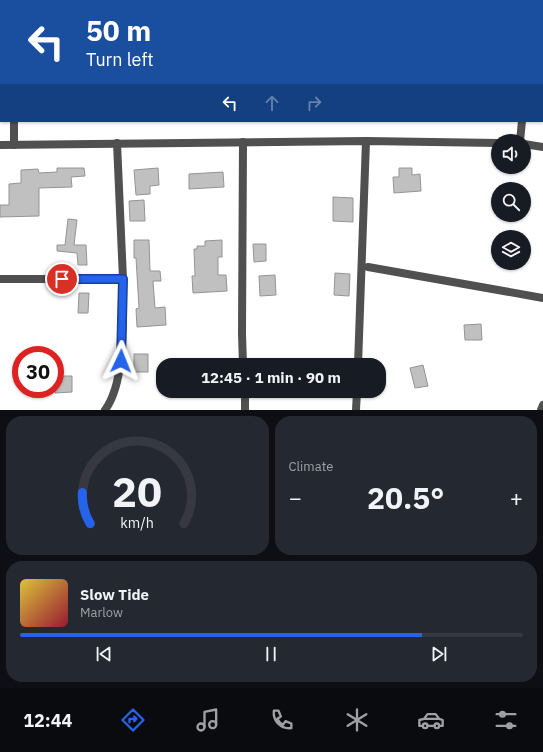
<!DOCTYPE html>
<html lang="en">
<head>
<meta charset="utf-8">
<style>
  body { margin:0; font-family:"IBM Plex Sans",sans-serif; background:#242831; color:#f1f3f6; height:100vh; display:flex; flex-direction:column; font-size:15px; white-space:nowrap }
  * { box-sizing:border-box; margin:0 }
  p { font-size:13px; color:#9ea1a6 }
  .icon { flex:none; width:22px; height:22px; fill:none; stroke:currentColor; stroke-width:2; stroke-linecap:round; stroke-linejoin:round }
  .map { position:relative; height:410px; overflow:hidden }
  .panel { display:flex; flex-direction:column; gap:6px; padding:6px; background:#0d0f14; flex:1 }
  .panel>* { flex:none }
  .guide { position:absolute; left:0px; top:0px; width:543px; height:122px; box-shadow:0 1px 3px #0004; background:#1a4fa0; color:#fff; overflow:hidden }
  .fabs { position:absolute; left:491px; top:134px; display:grid; gap:8px }
  .fabs a { display:grid; place-items:center; width:40px; height:40px; border-radius:50%; background:#171b24; box-shadow:0 1px 3px #0004; font-size:20px }
  .speed { position:absolute; left:12px; top:346px; display:flex; gap:8px; font-size:20px; font-weight:700; text-align:center }
  .speed>* { display:grid; place-content:center; width:52px; height:52px; border-radius:50%; background:#171b24; box-shadow:0 1px 3px #0004; line-height:1 }
  .speed .limit { border:6px solid #d22; background:#fff; color:#111 }
  .pin { position:absolute; display:grid; place-items:center; width:34px; height:34px; color:#fff; margin:-17px; border:2px solid #fff; border-radius:50%; box-shadow:0 1px 4px #0007 }
  .me { position:absolute; width:44px; margin:-22px; rotate:2deg; stroke-linejoin:round; filter:drop-shadow(0 0 3px #0008) }
  .turn { display:flex; align-items:center; gap:14px; height:84px; padding:0 20px; font-size:18px }
  .turn .icon { width:52px; height:52px; stroke-width:2.5 }
  .turn b { display:block; font-size:28px; line-height:34px }
  .lanes { display:flex; align-items:center; height:38px; padding:0 20px; background:#0003; justify-content:center; gap:20px; direction:ltr }
  .lanes .off { opacity:.35 }
  .big { font-size:30px; font-weight:700; line-height:1.1 }
  .panel .widget { flex:1; display:flex; flex-direction:column; justify-content:center; gap:6px; min-width:0; padding:0 14px; border-radius:16px; background:#242831 }
  .panel .dial { align-items:center; gap:0 }
  .dial svg { height:104px; overflow:visible; fill:none; stroke:#363941; stroke-width:7; stroke-linecap:round; text-anchor:middle }
  .dial text { fill:#f1f3f6; stroke:none }
  .song { display:flex; align-items:center; gap:12px }
  .cover { width:48px; height:48px; border-radius:6px; background:linear-gradient(135deg,hsl(50 70% 55%),hsl(350 70% 35%)) }
  .played { height:4px; border-radius:2px; background:linear-gradient(90deg,#2563eb 80%,#363941 80%) }
  .keys { display:flex; justify-content:space-around; direction:ltr }
  .heat { display:flex; justify-content:space-between; align-items:center; font-size:22px; direction:ltr }
  .panel .tiles { flex:1; display:grid; gap:6px; grid-template-columns:1fr 1fr }
  .widget:last-child { grid-column:span 2 }
  .trip { position:absolute; left:156px; top:358px; width:230px; height:40px; border-radius:16px; background:#171b24; box-shadow:0 1px 3px #0004; font-weight:700; line-height:40px; text-align:center }
  .menu { display:flex; height:64px; justify-content:space-around; align-items:center; background:#090b0e; color:#9ea1a6 }
  .menu .icon { width:28px; height:28px }
  .menu .active { color:#2563eb }
  .menu b { font-size:18px; color:#f1f3f6 }
  .map>svg:first-child { display:block }
  .building { fill:#c0c0c0; stroke:#949494 }
  .lines { fill:none; stroke-linecap:round; stroke-linejoin:round }
  .minor { stroke:#505050; stroke-width:8 }
  .route-casing { stroke:#184099; stroke-width:10 }
  .route { stroke:#2563eb; stroke-width:7 }
</style>
</head>
<body>
<div class="map">
<svg width="543" height="410" viewBox="0 0 543 410">
  <rect width="100%" height="100%" fill="#fff"/>
  <g class="building">
    <path d="M57,168H84L85,176L71,177L72,187L39,188V216L0,217V205H9V184L21,183V170L38,169L39,173L57,172Z"/>
    <path d="M158,168L159,185L150,186V194L136,195L134,170Z"/>
    <path d="M399,168H412V175L420,174L421,191L394,193L393,177H399Z"/>
    <path d="M223,172L224,187L189,189V174Z"/>
    <path d="M333,197L353,198V222L333,221Z"/>
    <path d="M144,200L145,221H130L129,201Z"/>
    <path d="M68,219L77,220L74,245H86L87,265H78L77,253L57,251V245H65Z"/>
    <path d="M134,240H149L150,271H160L161,281H153L155,308L165,307L166,325L137,327L136,309L139,308L136,258H134Z"/>
    <path d="M222,240V257H218V275H226L227,291L193,293L192,276H195L194,249H197V246H205V241Z"/>
    <path d="M253,244H266V261L254,262Z"/>
    <path d="M335,273L350,274L349,296L334,295Z"/>
    <path d="M275,275L276,295L260,296L259,276Z"/>
    <path d="M79,293H89L88,313H78Z"/>
    <path d="M481,324L482,340H465L464,325Z"/>
    <rect x="134" y="354" width="14" height="18"/>
    <path d="M423,365L428,386L415,388L410,368Z"/>
    <path d="M55,376H72V392L55,393Z"/>
  </g>
  <g class="lines">
    <g class="minor">
      <path d="M12,1V0"/>
      <path d="M248,1V0"/>
      <path d="M0,13H1"/>
      <path d="M542,29H543"/>
      <path d="M542,56L543,52"/>
      <path d="M14,121V145"/>
      <path d="M520,141L522,121"/>
      <path d="M117,143L123,279"/>
      <path d="M524,144L543,147"/>
      <path d="M0,145L366,141L498,143"/>
      <path d="M368,267L543,298"/>
      <path d="M0,279H123C122,316 127,380 105,410"/>
      <path d="M243,365L242,334L243,142"/>
      <path d="M358,365L366,141"/>
      <path d="M245,391V410"/>
      <path d="M356,410L357,391"/>
      <path d="M541,410L543,405"/>
    </g>
  </g>
  <g class="lines">
    <defs>
      <path id="route" d="M62,279H123L121,361"/>
    </defs>
    <use href="#route" class="route-casing"/>
    <use href="#route" class="route"/>
  </g>
</svg>
<div class="fabs">
<a><svg class="icon" aria-label="sound" viewBox="0 0 24 24"><path d="M4 9h4l5-4v14l-5-4H4zM17 9q2 3 0 6"/></svg></a>
<a><svg class="icon" aria-label="search" viewBox="0 0 24 24"><circle cx="10" cy="10" r="6"/><path d="M15 15l6 6"/></svg></a>
<a><svg class="icon" aria-label="layers" viewBox="0 0 24 24"><path d="M12 4l9 5-9 5-9-5zM3 14l9 5 9-5"/></svg></a>
</div>
<div class="speed"><div class="limit">30</div></div>
<div class="pin" style="left:62px;top:279px;background:#d93025"><svg class="icon" aria-label="arrive" viewBox="0 0 24 24"><path d="M6 21V4h12l-3 4 3 4H6"/></svg></div>
<svg class="me" style="left:121px;top:361px" viewBox="-20 -20 40 40"><path d="M0-17L14 15 0 8-14 15z" fill="#2563eb" stroke="#fff" stroke-width="4"/></svg>
<div class="trip">12:45 · 1 min · 90 m</div>
<div class="guide">
<div class="turn"><svg class="icon" aria-label="left" viewBox="0 0 24 24"><path d="M17 20v-9H6M10 6l-5 5 5 5"/></svg><div><b>50 m</b>Turn left</div></div>
<div class="lanes"><svg class="icon" aria-label="left" viewBox="0 0 24 24"><path d="M17 20v-9H6M10 6l-5 5 5 5"/></svg><svg class="icon off" aria-label="ahead" viewBox="0 0 24 24"><path d="M12 20V5M6 11l6-6 6 6"/></svg><svg class="icon off" aria-label="right" viewBox="0 0 24 24"><path d="M7 20v-9h11M14 6l5 5-5 5"/></svg></div>
</div>
</div>
<section class="panel">
<div class="tiles">
<div class="widget dial"><svg viewBox="0 0 100 80">
<path d="M14 69A42 42 0 1 1 86 69"/>
<path d="M14 69A42 42 0 0 1 8 45" stroke="#2563eb"/>
<text x="50" y="56" font-size="32" font-weight="700">20</text>
<text x="50" y="72" font-size="11">km/h</text>
</svg></div>
<div class="widget"><p>Climate</p>
<div class="heat"><a>−</a><b class="big">20.5°</b><a>+</a></div>
</div>
<div class="widget">
<div class="song"><i class="cover"></i><div><b>Slow Tide</b><p>Marlow</p></div></div>
<div class="played"></div>
<div class="keys"><svg class="icon" aria-label="previous" viewBox="0 0 24 24"><path d="M18 5L8 12l10 7zM5 5v14"/></svg><svg class="icon" aria-label="pause" viewBox="0 0 24 24"><path d="M8 5v14M16 5v14"/></svg><svg class="icon" aria-label="next" viewBox="0 0 24 24"><path d="M6 5l10 7-10 7zM19 5v14"/></svg></div>
</div>
</div>
</section>
<nav class="menu">
<b>12:44</b>
<svg class="icon active" aria-label="directions" viewBox="0 0 24 24"><path d="M12 3l9 9-9 9-9-9zM9 14v-3h6M13 9l2 2-2 2"/></svg>
<svg class="icon" aria-label="music" viewBox="0 0 24 24"><path d="M9 18V5l10-2v13"/><circle cx="6" cy="18" r="3"/><circle cx="16" cy="16" r="3"/></svg>
<svg class="icon" aria-label="phone" viewBox="0 0 24 24"><path d="M5 4h4l2 5-3 2q2 4 5 5l2-3 5 2v4C11 20 4 13 5 4z"/></svg>
<svg class="icon" aria-label="climate" viewBox="0 0 24 24"><path d="M12 3v18M4 7l16 10M4 17L20 7"/></svg>
<svg class="icon" aria-label="car" viewBox="0 0 24 24"><path d="M5 17H2v-5l4-1 3-4h7l3 4 3 1v5h-3M9 17h6M6 11h13"/><circle cx="7" cy="17" r="2"/><circle cx="17" cy="17" r="2"/></svg>
<svg class="icon" aria-label="filters" viewBox="0 0 24 24"><path d="M4 7h16M4 17h16"/><circle cx="9" cy="7" r="2"/><circle cx="15" cy="17" r="2"/></svg>
</nav>
</body>
</html>
